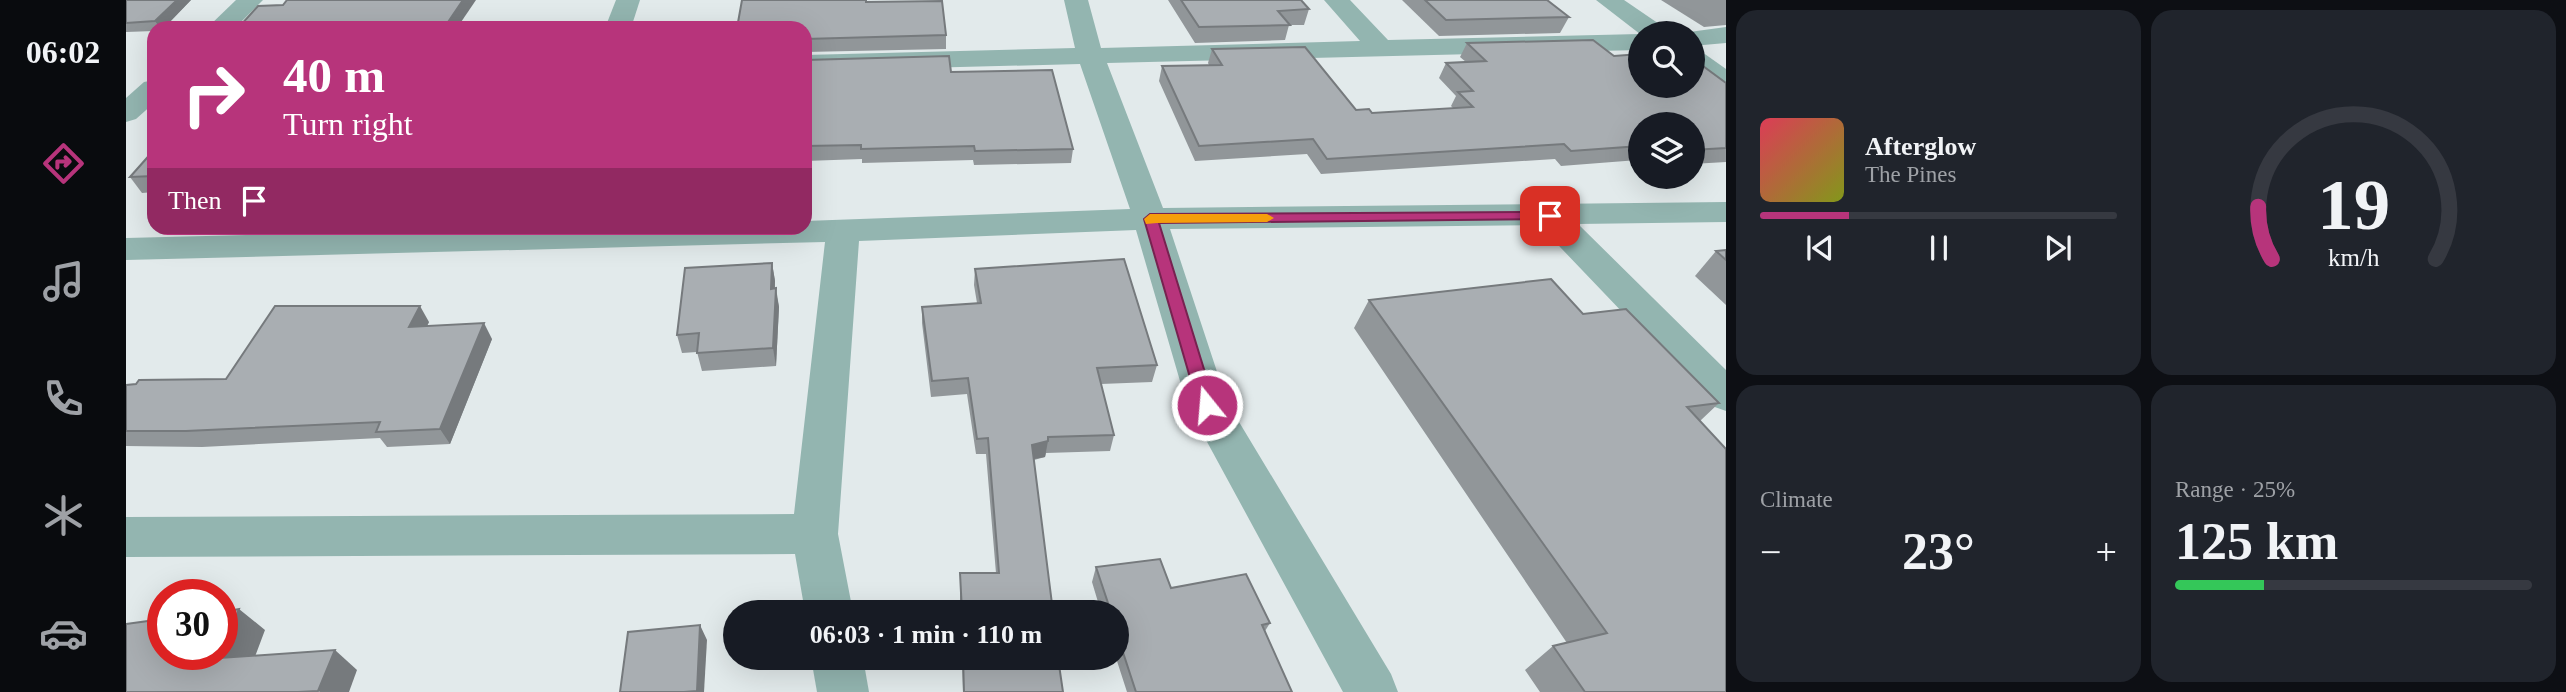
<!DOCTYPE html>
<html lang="en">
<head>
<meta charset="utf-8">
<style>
  body { margin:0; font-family:Georgia,serif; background:#20242c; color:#f1f3f6; height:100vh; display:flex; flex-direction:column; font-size:26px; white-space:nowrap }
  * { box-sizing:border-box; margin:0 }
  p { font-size:23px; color:#9ea1a6 }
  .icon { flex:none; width:38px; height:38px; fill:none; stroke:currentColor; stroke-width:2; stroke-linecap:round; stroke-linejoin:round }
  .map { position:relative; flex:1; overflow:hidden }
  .side { display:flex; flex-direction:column; gap:10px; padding:10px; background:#0d0f14; width:840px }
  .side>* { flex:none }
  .banner { position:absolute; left:21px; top:21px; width:665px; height:214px; border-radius:21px; box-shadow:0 7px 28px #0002; background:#b7347b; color:#fff; overflow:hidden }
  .buttons { position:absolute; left:1502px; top:21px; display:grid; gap:14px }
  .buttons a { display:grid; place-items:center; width:77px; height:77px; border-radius:50%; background:#171b24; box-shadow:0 7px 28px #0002; font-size:35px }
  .speed { position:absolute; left:21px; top:579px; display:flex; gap:14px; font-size:35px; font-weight:700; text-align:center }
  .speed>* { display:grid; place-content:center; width:91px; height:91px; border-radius:50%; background:#171b24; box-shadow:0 7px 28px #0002; line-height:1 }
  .speed .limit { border:10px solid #d22; background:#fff; color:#111 }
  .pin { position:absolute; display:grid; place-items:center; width:60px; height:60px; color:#fff; margin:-30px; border-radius:14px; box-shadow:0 4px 10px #0006 }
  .me { position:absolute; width:77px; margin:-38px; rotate:343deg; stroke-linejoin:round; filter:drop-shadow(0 0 5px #0008) }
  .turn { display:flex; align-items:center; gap:24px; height:147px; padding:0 21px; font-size:32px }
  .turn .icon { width:91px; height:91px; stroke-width:2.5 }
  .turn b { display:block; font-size:49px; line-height:60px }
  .then { display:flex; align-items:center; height:66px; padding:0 21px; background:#0003; gap:14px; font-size:26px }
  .big { font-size:52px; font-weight:700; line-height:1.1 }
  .side .tile { flex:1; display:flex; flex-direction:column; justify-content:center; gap:10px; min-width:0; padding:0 24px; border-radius:21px; background:#20242c }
  .side .dial { align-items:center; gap:0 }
  .dial svg { height:182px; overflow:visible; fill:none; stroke:#363941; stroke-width:7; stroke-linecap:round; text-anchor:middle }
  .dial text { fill:#f1f3f6; stroke:none }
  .song { display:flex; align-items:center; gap:21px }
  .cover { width:84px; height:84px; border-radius:10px; background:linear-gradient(135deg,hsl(350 70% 55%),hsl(70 70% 35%)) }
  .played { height:7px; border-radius:4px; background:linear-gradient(90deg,#b7347b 25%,#363941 25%) }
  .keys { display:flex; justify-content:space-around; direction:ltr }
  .heat { display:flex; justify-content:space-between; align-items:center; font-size:38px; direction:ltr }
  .charge { height:10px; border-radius:5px; background:linear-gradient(90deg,#34c759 25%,#363941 0) }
  .side .tiles { flex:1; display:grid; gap:10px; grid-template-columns:repeat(2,1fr) }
  .trip { position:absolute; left:597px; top:600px; width:406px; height:70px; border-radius:35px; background:#171b24; box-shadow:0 7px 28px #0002; font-weight:700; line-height:70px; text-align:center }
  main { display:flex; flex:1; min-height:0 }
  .tabs { display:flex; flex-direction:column; width:126px; justify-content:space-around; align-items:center; background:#090b0e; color:#9ea1a6 }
  .tabs .icon { width:49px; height:49px }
  .tabs .selected { color:#b7347b }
  .tabs b { font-size:32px; color:#f1f3f6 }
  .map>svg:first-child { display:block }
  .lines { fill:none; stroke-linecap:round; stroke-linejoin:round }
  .minor { fill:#93b5b0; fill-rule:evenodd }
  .wall { fill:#919699 }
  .shaded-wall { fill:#767a7d }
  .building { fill:#a9aeb2; stroke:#767a7d; stroke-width:2 }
  .route { fill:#b7347b; stroke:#772250; stroke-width:2 }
  .slow { fill:#f59e0b }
</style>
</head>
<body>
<main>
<nav class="tabs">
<b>06:02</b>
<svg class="icon selected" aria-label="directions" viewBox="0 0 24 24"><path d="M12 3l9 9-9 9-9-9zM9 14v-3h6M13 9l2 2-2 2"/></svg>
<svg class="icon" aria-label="music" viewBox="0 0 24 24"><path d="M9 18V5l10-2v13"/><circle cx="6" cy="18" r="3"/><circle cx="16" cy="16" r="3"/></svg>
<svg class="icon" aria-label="phone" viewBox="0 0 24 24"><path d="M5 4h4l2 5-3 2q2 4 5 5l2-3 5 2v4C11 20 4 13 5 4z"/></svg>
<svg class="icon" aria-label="climate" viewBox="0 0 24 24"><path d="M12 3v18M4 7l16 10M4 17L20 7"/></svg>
<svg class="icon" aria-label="car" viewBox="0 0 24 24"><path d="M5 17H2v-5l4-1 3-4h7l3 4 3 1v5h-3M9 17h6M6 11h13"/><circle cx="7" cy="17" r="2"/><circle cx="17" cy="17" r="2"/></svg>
</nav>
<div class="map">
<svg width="1600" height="692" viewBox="0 0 1600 692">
  <rect width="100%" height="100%" fill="#e2eaeb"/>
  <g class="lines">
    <g class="minor">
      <path d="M110,0H137L109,28H81Z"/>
      <path d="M490,0H514L505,28H479Z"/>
      <path d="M938,0H962L975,48L1234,41L1198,0H1224L1262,40L1514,34V50L981,63L1037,208L1600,202V222L1452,224L1600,370V411L1586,406L1413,225L1044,229L1101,402L1265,674L1272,692H1217L1061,405L1010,230L733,241L712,534L727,612H679L669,554L0,557V517L668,514L699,242L0,260V238L415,228H679V221L1004,209L954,64L679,71V55L949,48Z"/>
      <path d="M1470,0H1498L1539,28L1543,33L1514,34Z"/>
      <path d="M1600,27V43L1566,46V33H1556Z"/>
      <path d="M1566,50L1576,52L1600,69V90L1590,88L1566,71Z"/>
      <path d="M28,80V103L10,119L0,122V98L18,82Z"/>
      <path d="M685,658H737L743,692H691Z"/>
    </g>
  </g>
  <g class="wall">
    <path d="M0,0H65L38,28H28V31L0,32Z"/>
    <path d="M1042,0H1175L1183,9L1178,25H1163L1159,40L1069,43Z"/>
    <path d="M1276,0H1421L1443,17L1434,33L1313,36Z"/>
    <path d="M1535,0H1600V25L1578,27Z"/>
    <path d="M679,28L820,35V49L679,52Z"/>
    <path d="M1341,43L1488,56L1600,83V162L1566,164V124H1514V162L1512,160L1435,166L1429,159L1195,174L1181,154L1069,161L1033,81L1036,66L1083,65L1082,63L1086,49L1230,110L1246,113L1327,108L1325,106L1330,96L1313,78L1320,63L1340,62L1334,57Z"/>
    <path d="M679,60L825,72L947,149L945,163L848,165L847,160L736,163V159L679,161Z"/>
    <path d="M28,150V192L16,193L4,177Z"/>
    <path d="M1600,250V305L1569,276L1590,251Z"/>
    <path d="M646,263L649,281V288L653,307L650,366L576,371L571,352L556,353L551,335Z"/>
    <path d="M849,269L1031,365L1026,382L975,384L988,435L984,451L920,453L919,457L908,460L927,612H834V573H870L860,454H850L841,394L805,397L796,323V307L851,303L848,285Z"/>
    <path d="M1243,300L1457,314L1593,403L1574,421L1600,692H1414L1399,670L1427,646L1441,643L1228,328Z"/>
    <path d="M303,322L301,326L366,339L324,444L261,447L254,438L76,447L0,446V385L100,379Z"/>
    <path d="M970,567L1045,588L1144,623L1139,631L1166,692H1001L990,658V612H975L966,582Z"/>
    <path d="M836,658H932L937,692H837Z"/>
  </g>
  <g class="shaded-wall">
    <path d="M51,0H65L38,28H34L29,21Z"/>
    <path d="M337,0H350L331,28H318Z"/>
    <path d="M646,263L649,281L648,307L645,289Z"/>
    <path d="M650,288L653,307L650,366L647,348Z"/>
    <path d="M294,306L303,322L292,343L283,327Z"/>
    <path d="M358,323L366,339L324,444L314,429Z"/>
    <path d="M922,441L919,457L903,460L906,445Z"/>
    <path d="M113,609L139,630L121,678L94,658L96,654V652Z"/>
    <path d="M574,625L581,640L578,692H571V691Z"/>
    <path d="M209,650L231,670L223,692H194L192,691Z"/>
  </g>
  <g class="building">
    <path d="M0,0H51L29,21L0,23Z"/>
    <path d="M161,0H337L318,28H112L132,6L157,5Z"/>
    <path d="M616,0H740V2L816,1L820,35L679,39V28H611Z"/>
    <path d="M1055,0H1175L1183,9L1152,11L1164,25L1073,27Z"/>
    <path d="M1299,0H1421L1443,17L1320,20Z"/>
    <path d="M1467,40L1488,56L1514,54V86H1566V58L1600,83V148L1566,150V124H1514V146L1445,151L1438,144L1201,159L1187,139L1073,146L1036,66L1096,65L1086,49L1179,47L1230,110L1243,109L1246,113L1347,107L1332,92L1347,91L1320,63L1360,61L1341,43Z"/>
    <path d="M823,56L825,72L926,70L947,149L849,151L848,146L735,149V145L679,146V60Z"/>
    <path d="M28,150V176L4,177Z"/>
    <path d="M1600,250V260L1590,251Z"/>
    <path d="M998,259L1031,365L971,368L988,435L922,437V441L906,445L927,612H836L834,573H873L862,438L851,439L842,378L806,381L796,307L855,303L849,269Z"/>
    <path d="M646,263L645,289L650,288L647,348L571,353L573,333L551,335L559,268Z"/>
    <path d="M1425,279L1457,314L1500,309L1593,403L1561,407L1600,449V692H1459L1427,646L1481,633L1243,300Z"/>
    <path d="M149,306H294L283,327L358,323L314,429L250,432L254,422L60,431H0V385L10,384L13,380L100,379Z"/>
    <path d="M1034,559L1045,588L1120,574L1144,623L1136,625L1166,692H1010L990,631V612H985L970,567Z"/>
    <path d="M113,609L96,652V612Z"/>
    <path d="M37,619V654H95L94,658L209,650L192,691L172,692H0V624Z"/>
    <path d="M574,625L571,691L558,692H494L502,632Z"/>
    <path d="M837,658H932L937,692H838Z"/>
  </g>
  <path class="route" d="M1424,212L1431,216L1429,219L1033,223L1089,405L1087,410H1075L1072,405L1018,219L1024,214Z"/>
  <path class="slow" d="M1024,214H1141L1148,218L1141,222L1031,223L1020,224L1018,219Z"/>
</svg>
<div class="buttons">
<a><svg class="icon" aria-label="search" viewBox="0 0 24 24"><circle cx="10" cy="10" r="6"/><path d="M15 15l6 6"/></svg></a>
<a><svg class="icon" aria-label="layers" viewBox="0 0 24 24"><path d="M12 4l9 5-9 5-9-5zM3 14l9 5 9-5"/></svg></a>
</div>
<div class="speed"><div class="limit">30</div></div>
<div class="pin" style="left:1424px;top:216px;background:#d93025"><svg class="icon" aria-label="arrive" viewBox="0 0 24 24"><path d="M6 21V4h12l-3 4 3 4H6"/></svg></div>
<svg class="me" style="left:1081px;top:405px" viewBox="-20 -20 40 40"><circle r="17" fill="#b7347b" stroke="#fff" stroke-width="3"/><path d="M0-11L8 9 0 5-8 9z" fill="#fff"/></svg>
<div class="trip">06:03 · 1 min · 110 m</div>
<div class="banner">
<div class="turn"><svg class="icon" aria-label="right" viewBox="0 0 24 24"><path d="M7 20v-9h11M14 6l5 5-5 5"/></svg><div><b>40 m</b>Turn right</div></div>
<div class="then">Then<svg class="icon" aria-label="arrive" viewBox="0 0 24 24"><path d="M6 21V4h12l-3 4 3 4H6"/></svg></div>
</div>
</div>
<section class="side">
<div class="tiles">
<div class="tile">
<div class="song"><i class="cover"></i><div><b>Afterglow</b><p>The Pines</p></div></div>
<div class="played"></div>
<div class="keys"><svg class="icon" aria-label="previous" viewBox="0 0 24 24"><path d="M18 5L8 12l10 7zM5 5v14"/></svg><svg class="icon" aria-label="pause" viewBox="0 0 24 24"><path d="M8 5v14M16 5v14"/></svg><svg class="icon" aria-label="next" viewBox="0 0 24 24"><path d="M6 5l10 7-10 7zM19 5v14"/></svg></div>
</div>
<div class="tile dial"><svg viewBox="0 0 100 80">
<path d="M14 69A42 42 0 1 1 86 69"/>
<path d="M14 69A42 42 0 0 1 8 46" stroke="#b7347b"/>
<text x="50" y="56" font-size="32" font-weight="700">19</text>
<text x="50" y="72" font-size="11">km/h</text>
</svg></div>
<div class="tile"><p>Climate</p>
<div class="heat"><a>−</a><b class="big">23°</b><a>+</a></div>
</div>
<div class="tile"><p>Range · 25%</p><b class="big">125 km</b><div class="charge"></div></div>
</div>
</section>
</main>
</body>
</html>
